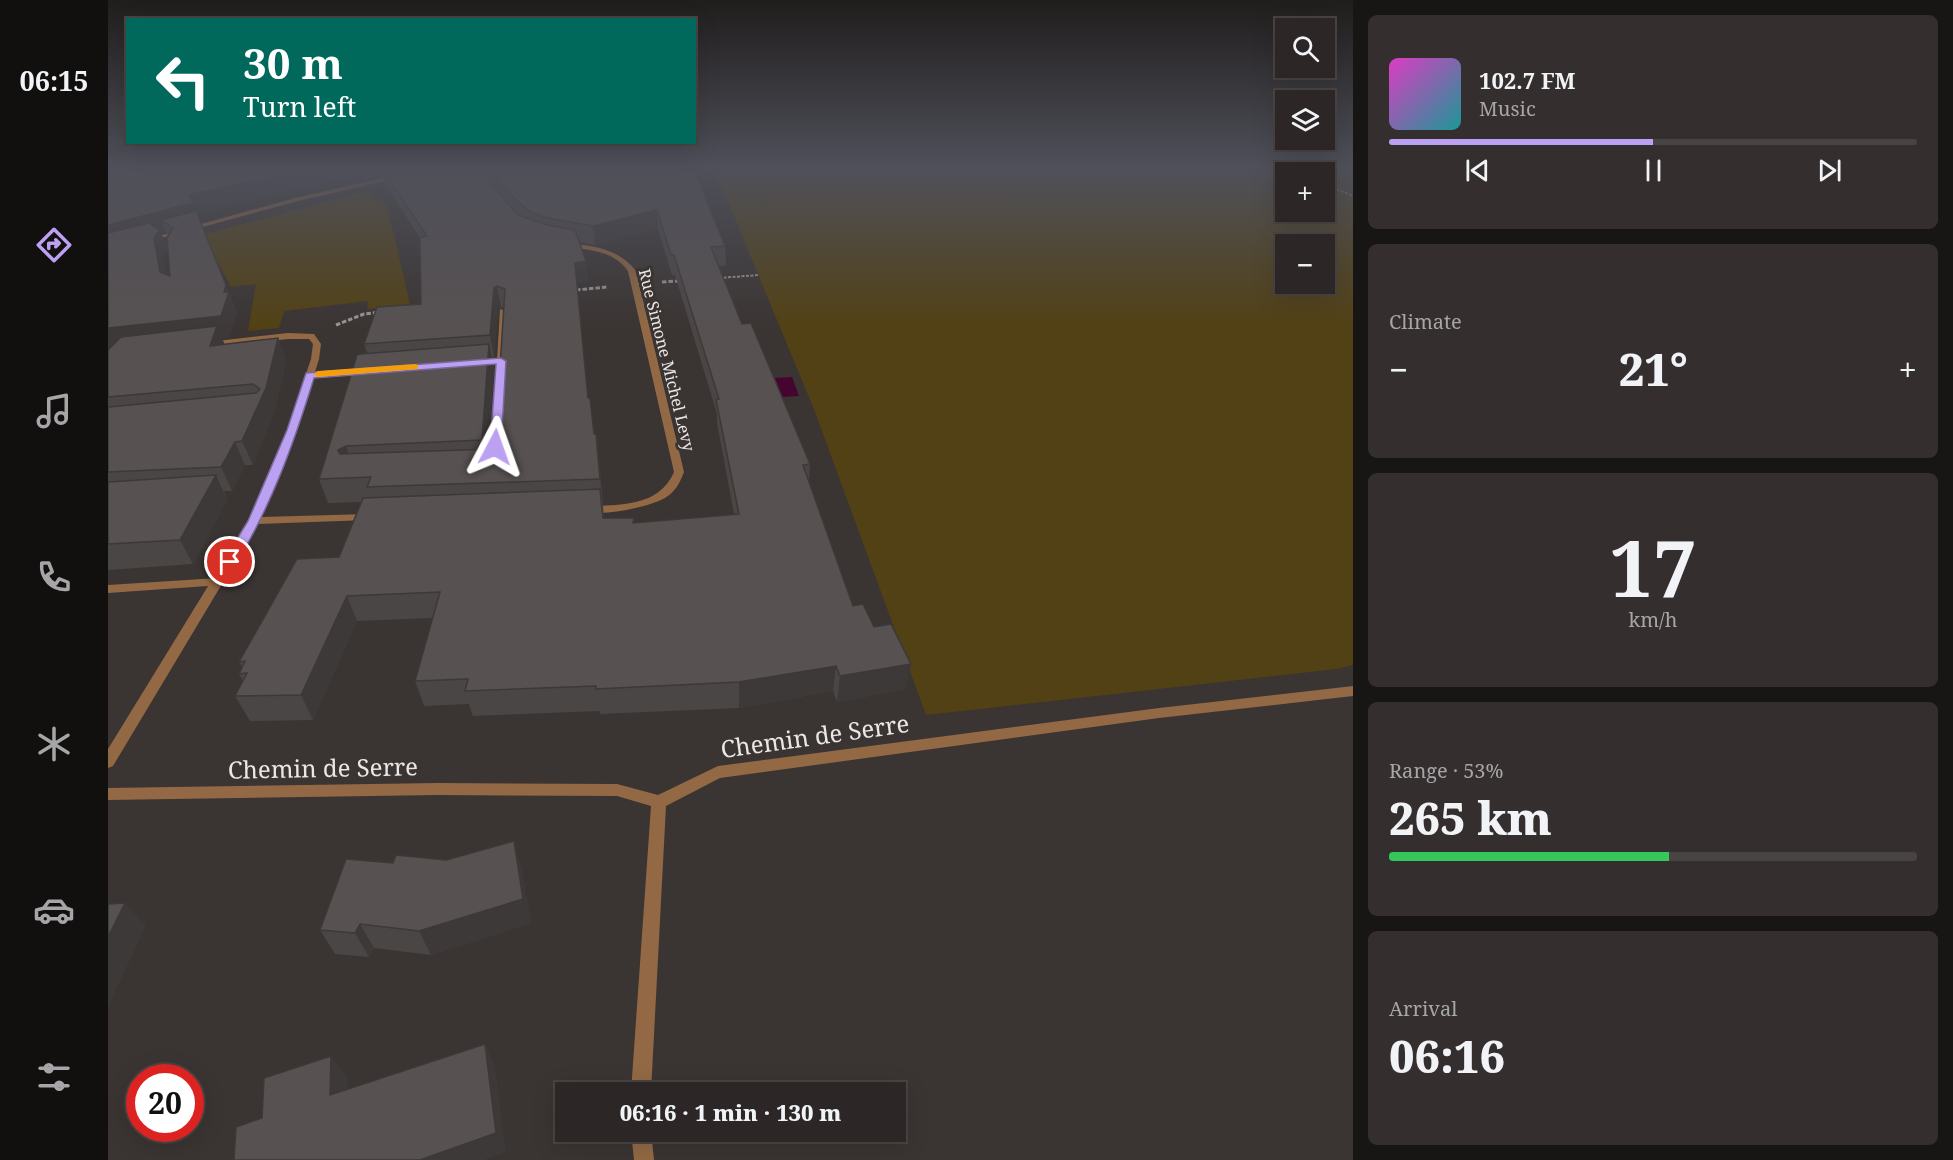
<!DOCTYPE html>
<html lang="en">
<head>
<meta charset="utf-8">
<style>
  body { margin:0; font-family:"Noto Serif",serif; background:#342f2e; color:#f1f3f6; height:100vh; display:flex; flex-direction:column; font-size:22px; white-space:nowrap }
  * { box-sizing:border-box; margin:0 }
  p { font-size:20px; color:#a6a5a7 }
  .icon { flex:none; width:33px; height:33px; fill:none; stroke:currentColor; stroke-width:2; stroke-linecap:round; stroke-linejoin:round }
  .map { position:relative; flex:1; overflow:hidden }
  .panel { display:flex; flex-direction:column; gap:15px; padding:15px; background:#181515; width:600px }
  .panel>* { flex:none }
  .banner { position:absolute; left:18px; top:18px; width:570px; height:126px; border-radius:0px; box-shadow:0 6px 24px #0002,0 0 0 2px #484443; background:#00695c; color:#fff; overflow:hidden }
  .controls { position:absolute; left:1167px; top:18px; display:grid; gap:12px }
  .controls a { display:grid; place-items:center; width:60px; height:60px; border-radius:0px; background:#2c2726; box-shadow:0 6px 24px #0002,0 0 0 2px #484443; font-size:30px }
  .speed { position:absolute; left:18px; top:1064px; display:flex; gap:12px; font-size:30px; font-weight:700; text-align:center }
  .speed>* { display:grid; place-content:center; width:78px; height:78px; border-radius:50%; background:#2c2726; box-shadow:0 6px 24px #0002,0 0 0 2px #484443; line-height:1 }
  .speed .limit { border:9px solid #d22; background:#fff; color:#111 }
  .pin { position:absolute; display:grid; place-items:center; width:51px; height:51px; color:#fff; margin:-26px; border:3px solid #fff; border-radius:50%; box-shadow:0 2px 6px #0007 }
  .me { position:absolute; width:66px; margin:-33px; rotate:4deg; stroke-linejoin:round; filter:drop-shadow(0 0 4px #0008) }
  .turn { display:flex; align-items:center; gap:21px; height:126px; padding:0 18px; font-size:27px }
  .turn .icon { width:78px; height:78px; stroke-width:2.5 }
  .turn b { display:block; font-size:42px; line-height:51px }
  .big { font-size:45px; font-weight:800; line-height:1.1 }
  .panel .tile { flex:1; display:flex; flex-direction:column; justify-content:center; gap:9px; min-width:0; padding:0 21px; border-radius:9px; background:#342f2e }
  .panel .dial { align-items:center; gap:0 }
  .dial b { font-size:78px; line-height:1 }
  .song { display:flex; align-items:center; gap:18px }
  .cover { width:72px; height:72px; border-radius:9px; background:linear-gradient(135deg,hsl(310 70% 55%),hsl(180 70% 35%)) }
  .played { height:6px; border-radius:3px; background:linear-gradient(90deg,#bca0f2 50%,#484443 50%) }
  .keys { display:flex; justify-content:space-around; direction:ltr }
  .heat { display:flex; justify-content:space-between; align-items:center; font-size:33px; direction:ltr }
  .charge { height:9px; border-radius:4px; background:linear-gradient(90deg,#34c759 53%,#484443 0) }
  .trip { position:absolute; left:447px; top:1082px; width:351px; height:60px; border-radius:0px; background:#2c2726; box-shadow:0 6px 24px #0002,0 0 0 2px #484443; font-weight:800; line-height:60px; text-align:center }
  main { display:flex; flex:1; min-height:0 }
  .tabs { display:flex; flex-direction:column; width:108px; justify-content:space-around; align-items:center; background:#12100f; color:#a6a5a7 }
  .tabs .icon { width:42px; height:42px }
  .tabs .active { color:#bca0f2 }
  .tabs b { font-size:27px; color:#f1f3f6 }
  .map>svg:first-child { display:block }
  .green { fill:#524114; fill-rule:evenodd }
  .water { fill:#460530 }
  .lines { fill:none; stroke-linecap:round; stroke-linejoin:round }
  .path-far1 { stroke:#999593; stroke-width:2; stroke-dasharray:3 1.5; stroke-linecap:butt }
  .path { stroke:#999593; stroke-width:3; stroke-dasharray:4.5 2; stroke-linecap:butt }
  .lane { fill:#926944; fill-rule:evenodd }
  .street { fill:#926944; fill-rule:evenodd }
  .wall { fill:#4b4646; fill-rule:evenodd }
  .shaded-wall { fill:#3d3939 }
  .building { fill:#575151; stroke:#3d3939; stroke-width:1.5 }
  .route { fill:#bca0f2; stroke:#7a689d; stroke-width:1.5 }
  .slow { fill:#f59e0b }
  .labels { text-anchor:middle; stroke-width:6; stroke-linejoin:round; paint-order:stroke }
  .far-street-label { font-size:16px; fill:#eae7e5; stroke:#3a3432 }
  .near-street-label { font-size:24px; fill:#eae7e5; stroke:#3a3432 }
</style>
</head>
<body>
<main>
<nav class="tabs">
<b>06:15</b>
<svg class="icon active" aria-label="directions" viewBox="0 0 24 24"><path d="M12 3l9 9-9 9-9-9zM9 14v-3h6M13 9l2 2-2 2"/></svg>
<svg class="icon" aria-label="music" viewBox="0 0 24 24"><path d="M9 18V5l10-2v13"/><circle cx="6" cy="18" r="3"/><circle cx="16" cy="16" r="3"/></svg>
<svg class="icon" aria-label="phone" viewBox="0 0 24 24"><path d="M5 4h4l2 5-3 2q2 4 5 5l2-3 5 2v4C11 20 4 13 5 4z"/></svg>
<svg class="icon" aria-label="climate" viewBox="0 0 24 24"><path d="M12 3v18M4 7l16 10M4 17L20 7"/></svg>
<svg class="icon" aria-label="car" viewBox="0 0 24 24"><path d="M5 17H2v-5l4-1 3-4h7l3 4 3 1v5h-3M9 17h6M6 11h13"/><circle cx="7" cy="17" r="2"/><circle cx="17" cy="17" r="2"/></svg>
<svg class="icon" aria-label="filters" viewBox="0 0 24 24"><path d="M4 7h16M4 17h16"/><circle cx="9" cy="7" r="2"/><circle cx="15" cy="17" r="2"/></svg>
</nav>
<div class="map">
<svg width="1245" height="1160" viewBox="0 0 1245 1160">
  <rect width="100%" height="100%" fill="#3a3432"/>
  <g class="green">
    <path d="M603,167H1245V665L1229,669L818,715L707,412L619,199ZM1178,172H1216V212H1178ZM1178,244H1216V284H1178Z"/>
    <path d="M259,191L279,205L302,304L259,309L260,301L176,311L171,328L140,331L148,284L123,287L105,253L78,239Z"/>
  </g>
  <path class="water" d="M684,377L691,396L673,397L666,378Z"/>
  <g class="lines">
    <g class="path-far1">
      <path d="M1175,167L1188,172"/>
      <path d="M1216,184L1245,196"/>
      <path d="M611,278L651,275"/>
    </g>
    <g class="path">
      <path d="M554,282L571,281"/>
      <path d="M468,290L499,287"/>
      <path d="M228,325L256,314L272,312"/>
    </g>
    <g class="lane">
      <path d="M392,309L399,311L397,361L393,364L389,361Z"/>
      <path d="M260,368L264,371L263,373L202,378L198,375L202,372Z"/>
      <path d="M110,578L116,582L114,585L0,593V585Z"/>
    </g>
    <g class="street">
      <path d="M289,175L291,178L190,201L39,242L36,240L187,198Z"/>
      <path d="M459,243C486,246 510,248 528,271L576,472C572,483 567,492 557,498C542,507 486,519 474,509L479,506C511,505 551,507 566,472L520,271C504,249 481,251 457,246L456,245Z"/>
      <path d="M180,333L206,334L213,344L211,359L189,430L153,517L260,514L266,517L260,520L150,524L5,766L0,768V749L140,521L179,430L203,359L205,344L201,339H180L100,348L96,345L100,342Z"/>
      <path d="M1245,686V696L1051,718L612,778L558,806L543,1092H523L543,806L509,796L330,795L0,800V788L330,783L509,784L550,795L610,766L1051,708Z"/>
      <path d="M523,1131H543L546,1160H526Z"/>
    </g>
  </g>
  <g class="wall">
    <path d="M23,167H585L617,246L618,265L611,266L634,324L702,464L701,480L745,606L766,627L798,689L729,702L725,691L631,708L492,714L491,711L365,716L361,704L316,706L307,681L325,618L249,621L205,720L142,721L127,696L135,681L131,674L134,667L131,662L231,557L253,502L220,503L211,479L259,353L256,344L313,304L312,238L277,184L275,177H272L269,171L89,213L129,313L121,337L114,338L116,344L170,338L178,360L167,411L145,465H137L124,491H116L119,500L85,564L0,570V171ZM550,229L564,275H567L609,414V423L626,514L526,523V518H496L491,458L488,434H486L480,398L469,283L480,282L478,261L471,242L487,245ZM57,231L60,237L62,276L58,274L55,257L60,249L53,233ZM393,307L396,308L387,447L385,449L380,450L386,366L384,357H386L390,309Z"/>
    <path d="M338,860L413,866L423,923L323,955L266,948L261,957L227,954L212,930L285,863Z"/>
  </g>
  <g class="shaded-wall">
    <path d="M207,167H267L269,171L89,213L53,220L57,231L53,233L60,249L55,257L61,292L0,247V225L81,195Z"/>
    <path d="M270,167H272L275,177H272Z"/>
    <path d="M549,210L550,229L487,245L485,226Z"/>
    <path d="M478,261L480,282L469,283L482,421L467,263Z"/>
    <path d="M118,285L129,313L121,337L114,338L118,348L0,368V328L116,292Z"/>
    <path d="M389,286L393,307L390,309L386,357L382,335L386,288Z"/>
    <path d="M170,338L178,360L167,411L145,465L134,441Z"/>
    <path d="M381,344L386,366L379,464L374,440Z"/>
    <path d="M488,434L491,458L494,503L492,479Z"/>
    <path d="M127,442L137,465L124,491L113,467Z"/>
    <path d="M238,446L246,470L239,474L230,450Z"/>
    <path d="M108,475L119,500L85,564L72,540Z"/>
    <path d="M239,596L249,621L205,720L193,695Z"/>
    <path d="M803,664L798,689L729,702L732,676Z"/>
    <path d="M728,666L725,691L631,708V682Z"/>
    <path d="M406,841L413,866L423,923L323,955L311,931Z"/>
    <path d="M17,903L38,926L0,1007V937Z"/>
    <path d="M252,924L266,948L261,957L247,933Z"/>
    <path d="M377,1044L387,1066L398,1152L376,1160H312Z"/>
    <path d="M223,1056L239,1077V1115L222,1095Z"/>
  </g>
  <g class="building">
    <path d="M23,167H207L81,195L85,203L0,225V171Z"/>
    <path d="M273,167H368L410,215L439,225L467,230L478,261L467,263L480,398H482L486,434H488L492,479L259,487L263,477L211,479L249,355L253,354L381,344L374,440L238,446L230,450L232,454L385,449L387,447L397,289L389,286L386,288L382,335L256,344L269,307L313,304L312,237L319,236Z"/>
    <path d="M379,167H585L617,246L603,247L634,324L643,323L702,464L695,465L745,606L755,604L766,627L783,624L803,664L732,676L728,666L631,682L488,689V686L357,691L360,679L307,681L332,592L239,596L193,695L127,696L139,673L131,674L137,661L131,662L189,559L231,557L255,498L492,489L495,518H526L525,523L631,514L608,400L611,399L566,255H563L549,210L485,226L435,217L421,211L409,201Z"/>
    <path d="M88,211L118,285L116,292H121L113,316L0,328V233L41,223L52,230L46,238L52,272L62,276L59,238L65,228L53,220Z"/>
    <path d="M109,326L102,346L170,338L158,388L134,441L127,442L113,467L0,472V407L148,393L152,389L145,384L0,397V350L13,337Z"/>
    <path d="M108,475L72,540L0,544V482Z"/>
    <path d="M406,841L415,899L311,931L252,924L247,933L212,930L238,859L285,863L288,855L338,860Z"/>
    <path d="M17,903L0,937V904Z"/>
    <path d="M377,1044L388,1133L312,1160H126L128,1127L154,1118L156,1078L223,1056L222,1095Z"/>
  </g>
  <linearGradient id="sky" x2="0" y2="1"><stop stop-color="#201d1c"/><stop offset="0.51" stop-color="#4f505a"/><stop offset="1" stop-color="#4f505a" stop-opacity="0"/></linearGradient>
  <rect width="1245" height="329" fill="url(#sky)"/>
  <path class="route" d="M393,358L398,361L393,447L387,450L382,447L388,364L206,378C186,443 163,507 127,565H117L115,562L140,521L179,430L198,373Z"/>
  <path class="slow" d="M307,364L310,365V369L210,377L205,374L210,371Z"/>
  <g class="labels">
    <g class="far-street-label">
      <text transform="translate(559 360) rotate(76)" y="6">Rue Simone Michel Levy</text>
    </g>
    <g class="near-street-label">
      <text transform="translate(707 737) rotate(-8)" y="8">Chemin de Serre</text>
      <text transform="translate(215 769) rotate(-1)" y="8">Chemin de Serre</text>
    </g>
  </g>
</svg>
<div class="controls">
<a><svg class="icon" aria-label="search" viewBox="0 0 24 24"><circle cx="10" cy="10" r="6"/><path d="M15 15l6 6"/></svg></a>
<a><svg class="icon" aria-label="layers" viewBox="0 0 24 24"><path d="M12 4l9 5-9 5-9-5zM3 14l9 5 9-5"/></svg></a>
<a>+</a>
<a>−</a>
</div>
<div class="speed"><div class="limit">20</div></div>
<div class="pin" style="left:122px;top:562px;background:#d93025"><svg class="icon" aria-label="arrive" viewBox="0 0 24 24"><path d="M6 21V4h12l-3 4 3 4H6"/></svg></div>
<svg class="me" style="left:387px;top:447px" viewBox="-20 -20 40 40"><path d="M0-17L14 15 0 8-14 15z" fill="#bca0f2" stroke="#fff" stroke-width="4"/></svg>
<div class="trip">06:16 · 1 min · 130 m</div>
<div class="banner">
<div class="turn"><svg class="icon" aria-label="left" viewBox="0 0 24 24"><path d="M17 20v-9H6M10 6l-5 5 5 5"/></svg><div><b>30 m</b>Turn left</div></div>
</div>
</div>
<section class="panel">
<div class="tile">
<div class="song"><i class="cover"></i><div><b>102.7 FM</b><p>Music</p></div></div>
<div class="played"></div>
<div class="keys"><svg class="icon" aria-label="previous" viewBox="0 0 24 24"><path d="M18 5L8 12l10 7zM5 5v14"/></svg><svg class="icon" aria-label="pause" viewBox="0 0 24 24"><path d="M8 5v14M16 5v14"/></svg><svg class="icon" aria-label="next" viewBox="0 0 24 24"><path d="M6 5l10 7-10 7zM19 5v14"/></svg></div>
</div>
<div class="tile"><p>Climate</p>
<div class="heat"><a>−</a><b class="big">21°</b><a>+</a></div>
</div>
<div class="tile dial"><b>17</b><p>km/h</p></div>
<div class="tile"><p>Range · 53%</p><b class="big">265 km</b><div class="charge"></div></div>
<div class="tile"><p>Arrival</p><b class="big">06:16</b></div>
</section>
</main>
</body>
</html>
